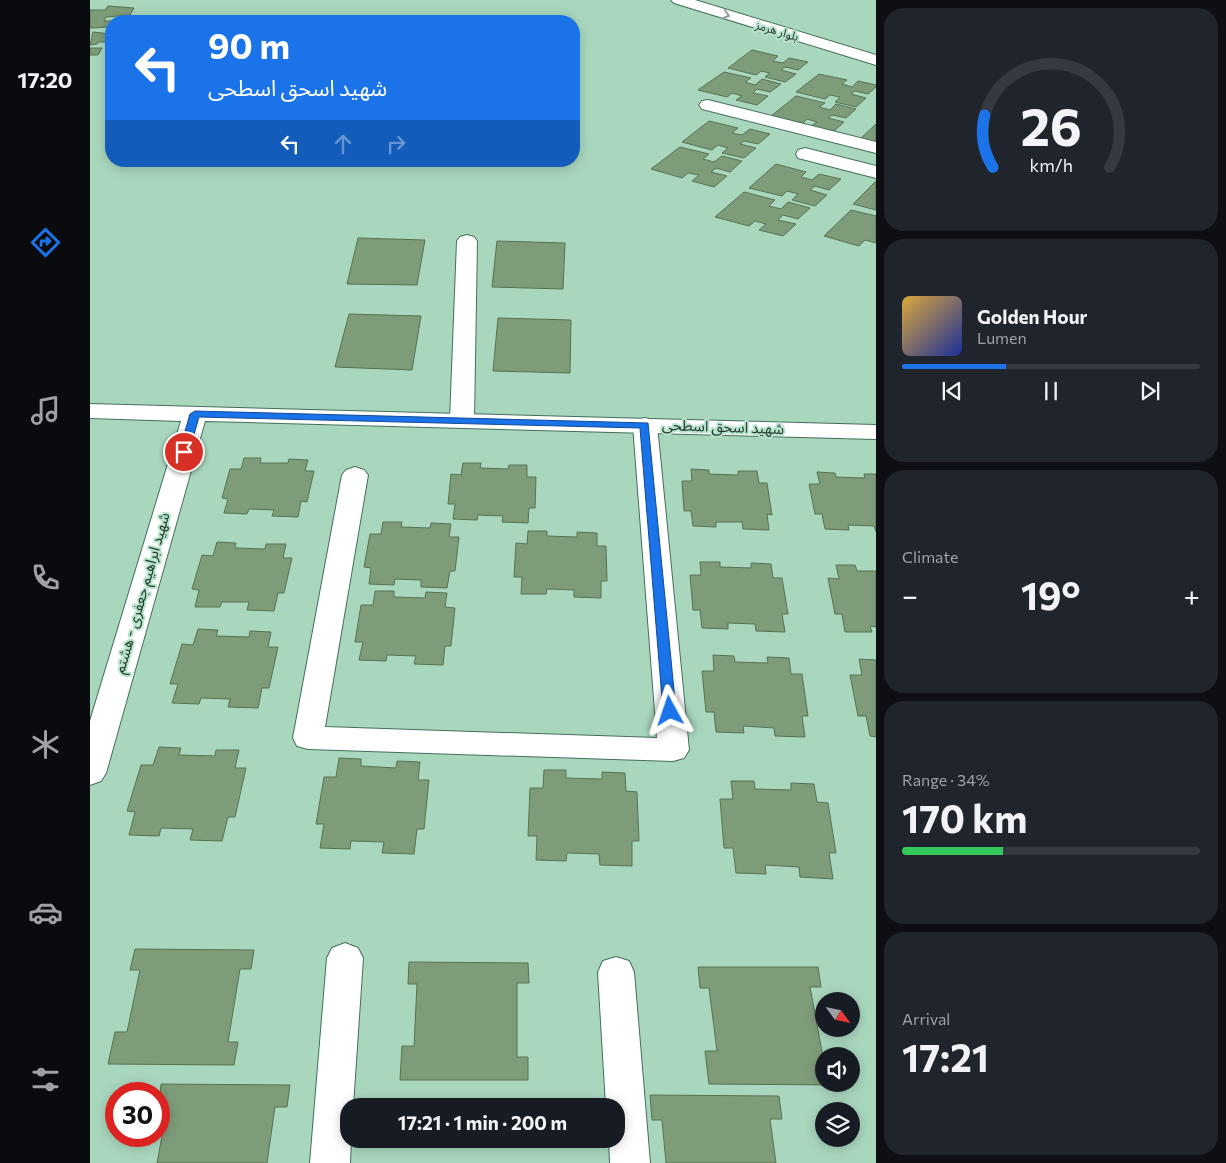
<!DOCTYPE html>
<html lang="en">
<head>
<meta charset="utf-8">
<style>
  body { margin:0; font-family:Commissioner,"Noto Sans Arabic",sans-serif; background:#20242c; color:#f1f3f6; height:100vh; display:flex; flex-direction:column; font-size:19px; white-space:nowrap }
  * { box-sizing:border-box; margin:0 }
  p { font-size:16px; color:#9ea1a6 }
  .icon { flex:none; width:28px; height:28px; fill:none; stroke:currentColor; stroke-width:2; stroke-linecap:round; stroke-linejoin:round }
  .map { position:relative; flex:1; overflow:hidden }
  .details { display:flex; flex-direction:column; gap:8px; padding:8px; background:#0d0f14; width:350px }
  .details>* { flex:none }
  .banner { position:absolute; left:15px; top:15px; width:475px; height:152px; border-radius:20px; box-shadow:0 2px 12px #0003; background:#1a73e8; color:#fff; overflow:hidden }
  .needle { width:32px; rotate:123deg }
  .fabs { position:absolute; left:725px; top:992px; display:grid; gap:10px }
  .fabs a { display:grid; place-items:center; width:45px; height:45px; border-radius:50%; background:#171b24; box-shadow:0 2px 12px #0003; font-size:25px }
  .speed { position:absolute; left:15px; top:1082px; display:flex; gap:10px; font-size:25px; font-weight:700; text-align:center }
  .speed>* { display:grid; place-content:center; width:65px; height:65px; border-radius:50%; background:#171b24; box-shadow:0 2px 12px #0003; line-height:1 }
  .speed .limit { border:8px solid #d22; background:#fff; color:#111 }
  .pin { position:absolute; display:grid; place-items:center; width:42px; height:42px; color:#fff; margin:-21px; border:2px solid #fff; border-radius:50%; box-shadow:0 1px 5px #0007 }
  .me { position:absolute; width:55px; margin:-28px; rotate:355deg; stroke-linejoin:round; filter:drop-shadow(0 0 4px #0008) }
  .turn { display:flex; align-items:center; gap:18px; height:105px; padding:0 20px; font-size:22px }
  .turn .icon { width:65px; height:65px; stroke-width:2.5 }
  .turn b { display:block; font-size:35px; line-height:42px }
  .lanes { display:flex; align-items:center; height:48px; padding:0 20px; background:#0003; justify-content:center; gap:25px; direction:ltr }
  .lanes .off { opacity:.35 }
  .big { font-size:38px; font-weight:700; line-height:1.1 }
  .details .card { flex:1; display:flex; flex-direction:column; justify-content:center; gap:8px; min-width:0; padding:0 18px; border-radius:20px; background:#20242c }
  .details .dial { align-items:center; gap:0 }
  .dial svg { height:130px; overflow:visible; fill:none; stroke:#363941; stroke-width:7; stroke-linecap:round; text-anchor:middle }
  .dial text { fill:#f1f3f6; stroke:none }
  .song { display:flex; align-items:center; gap:15px }
  .cover { width:60px; height:60px; border-radius:8px; background:linear-gradient(135deg,hsl(40 70% 55%),hsl(230 70% 35%)) }
  .played { height:5px; border-radius:2px; background:linear-gradient(90deg,#1a73e8 35%,#363941 35%) }
  .keys { display:flex; justify-content:space-around; direction:ltr }
  .heat { display:flex; justify-content:space-between; align-items:center; font-size:28px; direction:ltr }
  .charge { height:8px; border-radius:4px; background:linear-gradient(90deg,#34c759 34%,#363941 0) }
  .trip { position:absolute; left:250px; top:1098px; width:285px; height:50px; border-radius:20px; background:#171b24; box-shadow:0 2px 12px #0003; font-weight:700; line-height:50px; text-align:center }
  main { display:flex; flex:1; min-height:0 }
  .tabs { display:flex; flex-direction:column; width:90px; justify-content:space-around; align-items:center; background:#090b0e; color:#9ea1a6 }
  .tabs .icon { width:35px; height:35px }
  .tabs .current { color:#1a73e8 }
  .tabs b { font-size:22px; color:#f1f3f6 }
  .map>svg:first-child { display:block }
  .building { fill:#7e9c7a; stroke:#567252 }
  .lines { fill:none; stroke-linecap:round; stroke-linejoin:round }
  .minor-casing { stroke:#446f5a; stroke-width:2 }
  .tertiary-casing { stroke:#446f5a; stroke-width:2 }
  .secondary-casing { stroke:#446f5a; stroke-width:2 }
  .minor { fill:#fff; fill-rule:evenodd }
  .tertiary { fill:#fff; fill-rule:evenodd }
  .secondary { fill:#fff; fill-rule:evenodd }
  .oneway { stroke:#949d98 }
  .route { fill:#1a73e8; stroke:#114b97 }
  .labels { text-anchor:middle; stroke-width:4; stroke-linejoin:round; paint-order:stroke }
  .far-street-label { font-size:12px; fill:#283b31; stroke:#b6e4cb }
  .street-label { font-size:15px; fill:#283b31; stroke:#b6e4cb }
</style>
</head>
<body>
<main>
<nav class="tabs">
<b>17:20</b>
<svg class="icon current" aria-label="directions" viewBox="0 0 24 24"><path d="M12 3l9 9-9 9-9-9zM9 14v-3h6M13 9l2 2-2 2"/></svg>
<svg class="icon" aria-label="music" viewBox="0 0 24 24"><path d="M9 18V5l10-2v13"/><circle cx="6" cy="18" r="3"/><circle cx="16" cy="16" r="3"/></svg>
<svg class="icon" aria-label="phone" viewBox="0 0 24 24"><path d="M5 4h4l2 5-3 2q2 4 5 5l2-3 5 2v4C11 20 4 13 5 4z"/></svg>
<svg class="icon" aria-label="climate" viewBox="0 0 24 24"><path d="M12 3v18M4 7l16 10M4 17L20 7"/></svg>
<svg class="icon" aria-label="car" viewBox="0 0 24 24"><path d="M5 17H2v-5l4-1 3-4h7l3 4 3 1v5h-3M9 17h6M6 11h13"/><circle cx="7" cy="17" r="2"/><circle cx="17" cy="17" r="2"/></svg>
<svg class="icon" aria-label="filters" viewBox="0 0 24 24"><path d="M4 7h16M4 17h16"/><circle cx="9" cy="7" r="2"/><circle cx="15" cy="17" r="2"/></svg>
</nav>
<div class="map">
<svg width="786" height="1163" viewBox="0 0 786 1163">
  <rect width="100%" height="100%" fill="#a9d7be"/>
  <g class="building">
    <path d="M18,6L44,8L40,15L16,17L14,21H27H21V27L0,28V10H15Z"/>
    <path d="M3,32L21,34V42H8L7,44L0,45Z"/>
    <path d="M0,48H12L8,55H0Z"/>
    <path d="M662,50L688,56L683,61L693,63L699,58L718,62L708,70L695,67L691,70L706,74L695,82L675,77L680,73L671,71L666,75L638,68Z"/>
    <path d="M634,72L661,78L655,82L665,85L672,79L691,84L680,92L667,89L663,93L678,96L667,105L646,100L652,96L642,93L637,97L608,90Z"/>
    <path d="M729,74L757,80L752,84L762,87L768,81L786,85V87L778,94L765,91L761,94L776,98L766,107L745,102L750,97L740,95L735,99L706,92Z"/>
    <path d="M706,96L735,103L729,107L740,110L746,104L766,109L756,118L742,115L738,118L754,122L743,132L721,126L727,122L717,119L712,124L681,116Z"/>
    <path d="M619,121L648,128L642,133L652,135L660,129L680,134L668,144L654,141L650,144L666,148L654,158L632,153L638,148L628,145L622,150L592,142Z"/>
    <path d="M786,124V143L770,139Z"/>
    <path d="M590,147L619,154L613,159L624,162L632,156L652,161L640,172L626,168L621,172L637,176L624,187L602,181L609,175L598,173L592,178L561,169Z"/>
    <path d="M686,164L716,172L711,177L722,180L729,174L751,179L739,190L725,186L720,190L737,195L725,206L702,200L708,194L697,191L692,196L659,188Z"/>
    <path d="M786,181V210L763,204Z"/>
    <path d="M654,192L685,200L679,206L691,209L698,202L720,208L708,219L693,215L688,220L706,224L693,236L669,230L676,224L665,221L659,226L625,217Z"/>
    <path d="M761,210L786,216V243L775,240L769,246L734,236Z"/>
    <path d="M268,238L335,240L327,285L257,284Z"/>
    <path d="M407,241L475,243L473,289L402,287Z"/>
    <path d="M259,314L331,316L322,370L245,367Z"/>
    <path d="M408,318L481,320L480,373L403,371Z"/>
    <path d="M154,458H171L170,463H198L199,459L218,460L215,471H224L217,502L211,501L208,517L182,516L184,510L159,509L157,514L134,513L138,499L132,498L140,469H151Z"/>
    <path d="M373,463H391L390,468L418,469L419,465H437V477H446L445,508H439L438,523L412,522L413,516L388,515L387,520L363,519L365,504H358L361,474L371,475Z"/>
    <path d="M601,469L619,470V474L648,475V471H667L669,483H677L682,515L677,514L679,530L653,529L652,522H626V527L603,526L601,511H594L592,481H602Z"/>
    <path d="M727,472L745,473L746,477L775,478L774,474H786V532L784,526L758,525L759,530L735,529L732,514H725L719,484H730Z"/>
    <path d="M293,522H312L311,527L340,528L341,523L361,524L359,537H369L365,571H360L357,588L331,587V580L305,579L304,585L279,584L281,568L274,567L280,534H291Z"/>
    <path d="M438,531H457V536L487,537V532L507,533V546H516L517,581H511V598L484,597V590L457,589L456,594H431L432,577H424L426,543L437,544Z"/>
    <path d="M127,542L146,543L145,548L175,549L176,544H196L193,558H202L194,593H188L184,611L157,610L159,602H132L130,607H105L109,590L102,589L112,555L123,556Z"/>
    <path d="M610,562H630V567L661,568V563L681,564L683,578H692L698,614H692L695,632L666,631L665,624L638,623V629L612,628L610,610H603L600,575H611Z"/>
    <path d="M746,565H765L767,571H786V627L780,626L782,632H755L752,614H745L738,578L749,579Z"/>
    <path d="M285,591H304V597L335,598L336,592L357,593L355,607L365,608L361,646H355L353,665L324,664L326,656L297,655L296,661L269,660L273,642H265L271,605H283Z"/>
    <path d="M108,629L128,630L126,636L159,637L160,631L181,632L178,647H188L179,688H172L168,708L138,707L140,699L111,698L109,704L82,703L88,684H80L92,644L103,645Z"/>
    <path d="M623,655L644,656L645,662L678,663L677,657L699,658L701,674H712L718,716H712L715,737L685,736L684,728L653,726L654,733L626,732L624,712H616L612,671H624Z"/>
    <path d="M769,659L786,660V737L780,736L776,716H768L760,675H772Z"/>
    <path d="M69,747L91,748L89,755L125,756L126,750H149L145,768H156L145,817H138L132,841L100,840L103,829L71,828L69,836L39,835L45,812L37,811L51,765H63Z"/>
    <path d="M249,758L271,759V766L306,768L307,761L330,762L328,780H339L334,829H327L324,854L292,853L294,842L261,841L260,849L230,848L234,824H226L234,777H246Z"/>
    <path d="M454,770H476V778L512,779V772L535,773L536,791L547,792L549,841H542V866L510,865L509,854L477,853L476,861L446,860L447,836H438L440,788H453Z"/>
    <path d="M641,781H664L665,789L701,790V783L724,784L727,802L738,803L746,853H739L743,879L710,877L709,867L675,865L676,874L646,873L643,848H634L630,799H643Z"/>
    <path d="M45,949L164,950L161,969H150L138,1042H148L144,1065L18,1064L25,1032H37L50,970H40Z"/>
    <path d="M319,962L438,963L439,983H427V1057H438V1080H310L312,1046H324L327,984H318Z"/>
    <path d="M608,967H728L731,987H720L734,1062V1084L747,1085L619,1084L615,1051H627L619,988H610Z"/>
    <path d="M71,1084L200,1085L197,1107H185L177,1163H67L77,1109H69Z"/>
    <path d="M560,1095L689,1096L692,1119H680L686,1163H576L572,1120H562Z"/>
  </g>
  <g class="lines">
    <defs>
      <g id="minor">
        <path d="M618,100L786,142V153L612,109L609,105L612,101Z"/>
        <path d="M715,148L786,166V178L708,158L706,154L708,150Z"/>
        <path d="M377,235L384,237L387,241L384,420L381,425L372,427L363,425L360,420L367,241L370,237Z"/>
        <path d="M555,418L564,420L567,425L599,750L594,758L583,761L218,749L207,746L203,738L252,475L256,470L265,467L274,470L278,475L235,727L567,738L543,425L546,420Z"/>
        <path d="M255,943L268,948L273,958L263,1106H259V1139H261L260,1163H220L237,958L242,948Z"/>
        <path d="M526,957L539,961L544,972L560,1163H520L519,1139H526V1106H516L508,972L513,961Z"/>
      </g>
      <path id="tertiary" d="M0,404L786,425V439L115,421L16,773L11,781L0,785V721L91,421L0,418Z"/>
      <path id="secondary" d="M581,0H605L786,55V65L584,3Z"/>
    </defs>
    <use href="#minor" class="minor-casing"/>
    <use href="#tertiary" class="tertiary-casing"/>
    <use href="#secondary" class="secondary-casing"/>
    <use href="#minor" class="minor"/>
    <use href="#tertiary" class="tertiary"/>
    <use href="#secondary" class="secondary"/>
  </g>
  <defs><path id="oneway-chevron" d="M-2-3.5L2.5 0L-2 3.5" fill="none" stroke-width="1.6" stroke-linecap="round" stroke-linejoin="round" transform="scale(1.25)"/></defs>
  <use class="oneway" href="#oneway-chevron" transform="translate(636 15) rotate(18)"/>
  <path class="route" d="M105,411L558,423L586,711L584,715H575L573,711L550,428L109,417L99,452L90,454L89,452L100,414Z"/>
  <g class="labels">
    <g class="far-street-label">
      <text transform="translate(687 31) rotate(17)" y="4">بلوار هرمز</text>
    </g>
    <g class="street-label">
      <text transform="translate(633 427) rotate(2)" y="5">شهید اسحق اسطحی</text>
      <text transform="translate(52 593) rotate(-74)" y="5">شهید ابراهیم جعفری - هشتم</text>
    </g>
  </g>
</svg>
<div class="fabs">
<a><svg class="needle" viewBox="-14 -14 28 28"><path d="M0-13l5 13h-10z" fill="#e53935"/><path d="M0 13l5-13h-10z" fill="#9ea1a6"/></svg></a>
<a><svg class="icon" aria-label="sound" viewBox="0 0 24 24"><path d="M4 9h4l5-4v14l-5-4H4zM17 9q2 3 0 6"/></svg></a>
<a><svg class="icon" aria-label="layers" viewBox="0 0 24 24"><path d="M12 4l9 5-9 5-9-5zM3 14l9 5 9-5"/></svg></a>
</div>
<div class="speed"><div class="limit">30</div></div>
<div class="pin" style="left:94px;top:452px;background:#d93025"><svg class="icon" aria-label="arrive" viewBox="0 0 24 24"><path d="M6 21V4h12l-3 4 3 4H6"/></svg></div>
<svg class="me" style="left:580px;top:711px" viewBox="-20 -20 40 40"><path d="M0-17L14 15 0 8-14 15z" fill="#1a73e8" stroke="#fff" stroke-width="4"/></svg>
<div class="trip">17:21 · 1 min · 200 m</div>
<div class="banner">
<div class="turn"><svg class="icon" aria-label="left" viewBox="0 0 24 24"><path d="M17 20v-9H6M10 6l-5 5 5 5"/></svg><div><b>90 m</b>شهید اسحق اسطحی</div></div>
<div class="lanes"><svg class="icon" aria-label="left" viewBox="0 0 24 24"><path d="M17 20v-9H6M10 6l-5 5 5 5"/></svg><svg class="icon off" aria-label="ahead" viewBox="0 0 24 24"><path d="M12 20V5M6 11l6-6 6 6"/></svg><svg class="icon off" aria-label="right" viewBox="0 0 24 24"><path d="M7 20v-9h11M14 6l5 5-5 5"/></svg></div>
</div>
</div>
<section class="details">
<div class="card dial"><svg viewBox="0 0 100 80">
<path d="M14 69A42 42 0 1 1 86 69"/>
<path d="M14 69A42 42 0 0 1 9 37" stroke="#1a73e8"/>
<text x="50" y="56" font-size="32" font-weight="700">26</text>
<text x="50" y="72" font-size="11">km/h</text>
</svg></div>
<div class="card">
<div class="song"><i class="cover"></i><div><b>Golden Hour</b><p>Lumen</p></div></div>
<div class="played"></div>
<div class="keys"><svg class="icon" aria-label="previous" viewBox="0 0 24 24"><path d="M18 5L8 12l10 7zM5 5v14"/></svg><svg class="icon" aria-label="pause" viewBox="0 0 24 24"><path d="M8 5v14M16 5v14"/></svg><svg class="icon" aria-label="next" viewBox="0 0 24 24"><path d="M6 5l10 7-10 7zM19 5v14"/></svg></div>
</div>
<div class="card"><p>Climate</p>
<div class="heat"><a>−</a><b class="big">19°</b><a>+</a></div>
</div>
<div class="card"><p>Range · 34%</p><b class="big">170 km</b><div class="charge"></div></div>
<div class="card"><p>Arrival</p><b class="big">17:21</b></div>
</section>
</main>
</body>
</html>
